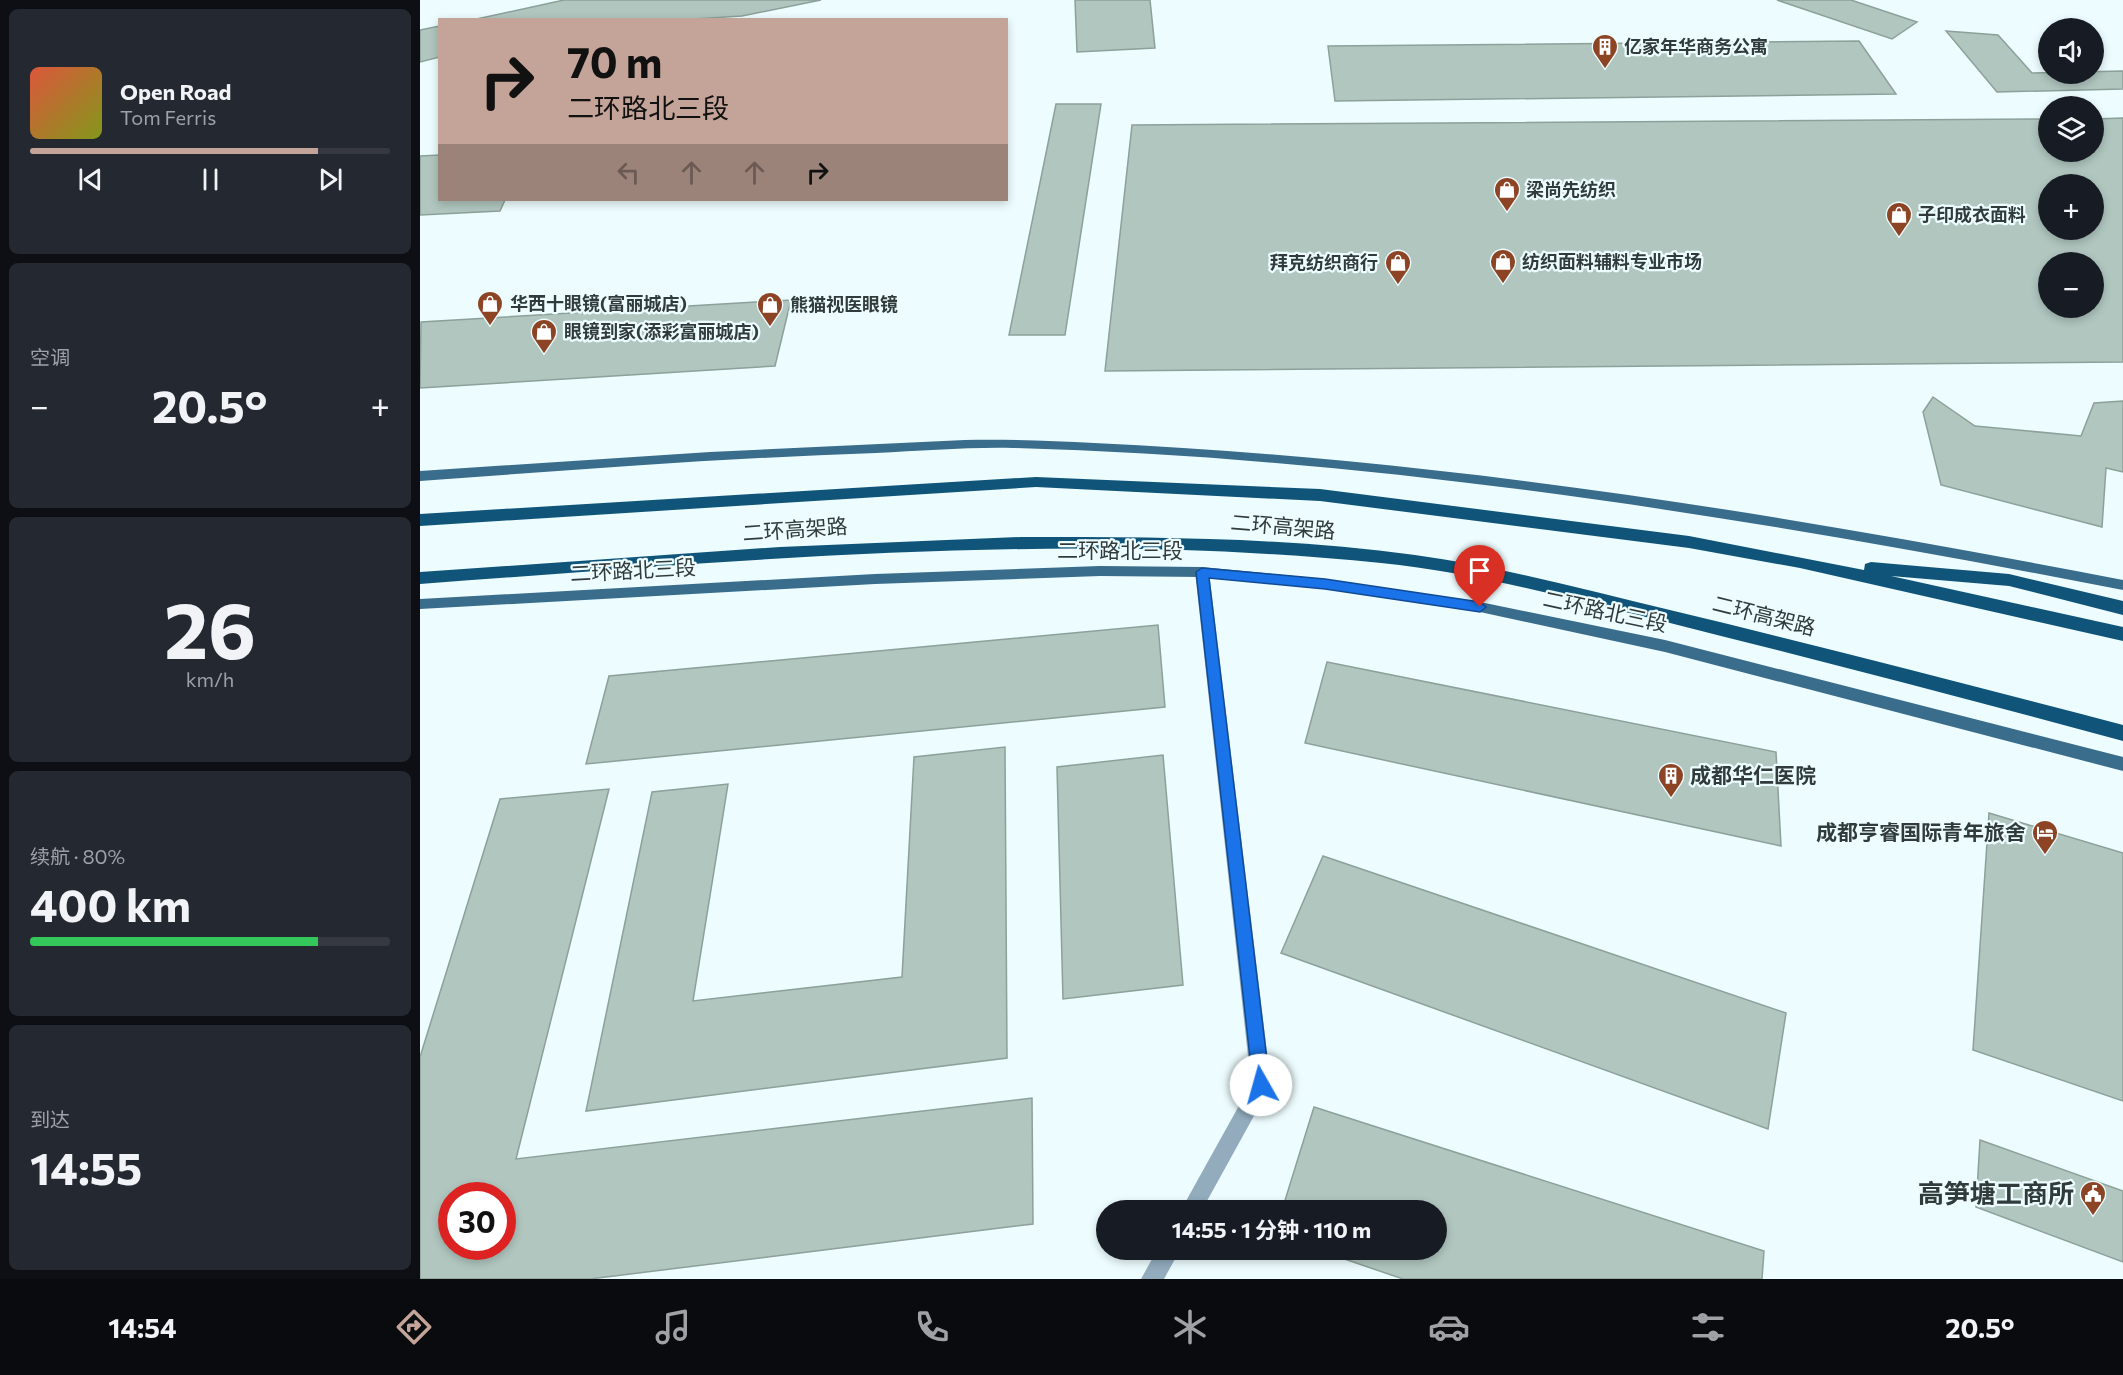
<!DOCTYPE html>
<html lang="zh">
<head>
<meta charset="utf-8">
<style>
  body { margin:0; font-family:Commissioner,"Noto Sans SC",sans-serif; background:#242831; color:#f1f3f6; height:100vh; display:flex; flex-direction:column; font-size:22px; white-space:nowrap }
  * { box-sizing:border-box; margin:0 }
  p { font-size:20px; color:#9ea1a6 }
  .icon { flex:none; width:33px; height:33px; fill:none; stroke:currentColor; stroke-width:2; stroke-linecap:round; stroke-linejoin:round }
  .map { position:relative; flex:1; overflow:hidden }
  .panel { display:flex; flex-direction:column; gap:9px; padding:9px; background:#0d0f14; width:420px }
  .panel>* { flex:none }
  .top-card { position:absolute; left:18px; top:18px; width:570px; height:183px; border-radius:0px; box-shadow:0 3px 9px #0003; background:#c4a498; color:#111; overflow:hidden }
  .fabs { position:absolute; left:1618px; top:18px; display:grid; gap:12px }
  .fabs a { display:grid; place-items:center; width:66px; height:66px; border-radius:50%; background:#171b24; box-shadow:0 3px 9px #0003; font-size:30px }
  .speed { position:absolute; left:18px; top:1182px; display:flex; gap:12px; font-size:30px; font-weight:700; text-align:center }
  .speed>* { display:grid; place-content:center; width:78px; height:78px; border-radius:50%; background:#171b24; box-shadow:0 3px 9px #0003; line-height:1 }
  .speed .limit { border:9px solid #d22; background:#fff; color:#111 }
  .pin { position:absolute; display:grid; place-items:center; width:51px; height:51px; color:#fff; margin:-62px -26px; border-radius:50% 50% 50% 0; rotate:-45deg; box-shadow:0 0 6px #0007 }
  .pin .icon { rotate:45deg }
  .me { position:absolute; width:66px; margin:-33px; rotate:353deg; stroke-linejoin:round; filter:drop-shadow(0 0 4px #0008) }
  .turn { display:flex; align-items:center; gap:21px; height:126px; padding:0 30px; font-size:27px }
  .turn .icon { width:78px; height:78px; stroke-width:2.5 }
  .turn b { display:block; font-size:42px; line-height:51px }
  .lanes { display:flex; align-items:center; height:57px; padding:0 30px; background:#0003; justify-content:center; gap:30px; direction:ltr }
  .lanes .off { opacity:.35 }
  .big { font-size:45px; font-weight:700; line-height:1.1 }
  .panel .tile { flex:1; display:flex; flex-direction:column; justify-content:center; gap:9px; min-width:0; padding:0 21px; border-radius:9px; background:#242831 }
  .panel .dial { align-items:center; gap:0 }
  .dial b { font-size:78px; line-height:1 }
  .song { display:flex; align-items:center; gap:18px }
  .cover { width:72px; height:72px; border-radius:9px; background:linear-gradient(135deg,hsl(10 70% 55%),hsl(70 70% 35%)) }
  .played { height:6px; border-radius:3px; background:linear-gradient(90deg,#c4a498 80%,#363941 80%) }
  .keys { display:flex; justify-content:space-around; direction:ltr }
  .heat { display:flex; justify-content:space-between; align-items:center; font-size:33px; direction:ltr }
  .charge { height:9px; border-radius:4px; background:linear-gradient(90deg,#34c759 80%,#363941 0) }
  .trip { position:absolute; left:676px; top:1200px; width:351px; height:60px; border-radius:30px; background:#171b24; box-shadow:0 3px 9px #0003; font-weight:700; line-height:60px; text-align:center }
  .dock { display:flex; height:96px; justify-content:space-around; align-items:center; background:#090b0e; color:#9ea1a6 }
  .dock .icon { width:42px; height:42px }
  .dock .on { color:#c4a498 }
  .dock b { font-size:27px; color:#f1f3f6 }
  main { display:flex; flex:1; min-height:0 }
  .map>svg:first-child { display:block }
  .building { fill:#b0c6bf; stroke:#8ba199; stroke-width:1.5; fill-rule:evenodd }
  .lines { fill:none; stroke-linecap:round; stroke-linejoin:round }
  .minor { fill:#92acbe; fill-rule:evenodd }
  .major { fill:#3a6c8c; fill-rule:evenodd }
  .highway { fill:#105579; fill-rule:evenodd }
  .route { fill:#1a73e8; stroke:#114b97; stroke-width:1.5 }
  .labels { text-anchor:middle; stroke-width:4.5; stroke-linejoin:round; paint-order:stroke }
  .far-poi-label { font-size:18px; font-weight:bold; fill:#313b3c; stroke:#edfcfe; text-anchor:start }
  .street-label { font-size:21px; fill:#313b3c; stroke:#edfcfe }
  .poi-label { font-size:21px; font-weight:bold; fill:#313b3c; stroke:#edfcfe; text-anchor:start }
  .near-poi-label { font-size:26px; font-weight:bold; fill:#313b3c; stroke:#edfcfe; text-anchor:end }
</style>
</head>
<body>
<main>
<section class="panel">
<div class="tile">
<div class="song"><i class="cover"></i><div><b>Open Road</b><p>Tom Ferris</p></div></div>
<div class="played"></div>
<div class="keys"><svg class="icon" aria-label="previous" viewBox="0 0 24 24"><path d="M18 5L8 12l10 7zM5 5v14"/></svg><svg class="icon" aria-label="pause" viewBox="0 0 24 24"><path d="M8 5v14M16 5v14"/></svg><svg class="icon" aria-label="next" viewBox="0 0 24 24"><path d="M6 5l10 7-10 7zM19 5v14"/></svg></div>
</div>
<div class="tile"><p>空调</p>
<div class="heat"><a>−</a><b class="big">20.5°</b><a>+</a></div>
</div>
<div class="tile dial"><b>26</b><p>km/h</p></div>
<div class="tile"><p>续航 · 80%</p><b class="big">400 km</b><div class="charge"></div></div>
<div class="tile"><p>到达</p><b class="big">14:55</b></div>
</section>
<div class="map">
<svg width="1703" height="1279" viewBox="0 0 1703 1279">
  <rect width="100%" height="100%" fill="#edfcfe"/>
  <g class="building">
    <path d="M144,0H401L322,16L258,20H52Z"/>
    <path d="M655,0H730L735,48L657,52Z"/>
    <path d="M1357,0H1431L1497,22L1472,39Z"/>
    <path d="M20,26V57L0,62V30Z"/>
    <path d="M1526,31L1578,35L1612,73L1703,71V89L1577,92Z"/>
    <path d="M1439,41L1476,94L915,101L908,46Z"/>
    <path d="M636,104H681L645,335H589Z"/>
    <path d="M1703,118V362L685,371L712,125L1629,119V152H1674V119ZM1629,184H1674V230H1629ZM1629,262H1674V308H1629Z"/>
    <path d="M20,155V200H85L80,211L0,215V156Z"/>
    <path d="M371,300L355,366L0,388L1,322Z"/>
    <path d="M1513,397L1555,426L1661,436L1674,403L1703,401V472L1686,468L1682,527L1521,485L1503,412Z"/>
    <path d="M738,625L745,707L166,764L189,676Z"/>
    <path d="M907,662L1356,752L1361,846L885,743Z"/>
    <path d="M585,747L587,1058L166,1111L232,792L308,784L273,1001L482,977L494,757Z"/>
    <path d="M743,755L763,985L643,999L637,767Z"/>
    <path d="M189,789L96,1159L612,1098L613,1224L170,1279H0V1057L80,799ZM32,1196H82V1246H32Z"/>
    <path d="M1569,813L1703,853V1101L1553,1050Z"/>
    <path d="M903,856L1366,1013L1348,1129L861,953Z"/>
    <path d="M894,1107L1344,1251L1342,1279H983L898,1250H1017V1210H862Z"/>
    <path d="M1560,1140L1703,1191V1262L1556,1207Z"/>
  </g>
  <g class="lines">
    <g class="minor">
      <path d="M782,567L789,572L851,1085L782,1210H761L831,1084L775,572Z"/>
      <path d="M737,1250H760L744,1279H721Z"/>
    </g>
    <g class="major">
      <path d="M545,440C588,439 631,441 674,443C758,447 842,453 926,461C1187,486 1445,530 1703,580V590C1337,519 967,458 593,448C548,447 502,451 456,453C304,458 152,470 0,481V471L290,452Z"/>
      <path d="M680,566L782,567L905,579L1060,602L1245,640L1703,757V771L1245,652L1060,612L905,589L782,577L680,576L455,584L0,609V599L455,574Z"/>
    </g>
    <g class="highway">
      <path d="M616,477L900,489L1269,536L1444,570L1445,564L1451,562L1589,574L1703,601V615L1589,586L1471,576L1703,627V641L1380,568L1269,548L900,501L616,487L0,526V514Z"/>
      <path d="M601,537C732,537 865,537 995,555C1083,567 1169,591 1254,611C1404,647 1554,686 1703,725V741C1552,700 1401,661 1250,623C1154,600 1059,573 961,563C641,530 319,561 0,584V572L360,547Z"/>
    </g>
  </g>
  <path class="route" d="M782,568L905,579L1060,602L1066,607L1060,612L905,589L789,578L850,1085L848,1091L841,1094L835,1091L833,1085L776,572Z"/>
  <defs>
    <symbol id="building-pin" viewBox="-11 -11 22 30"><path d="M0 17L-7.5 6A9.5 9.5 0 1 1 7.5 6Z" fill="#8d4425" stroke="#edfcfe"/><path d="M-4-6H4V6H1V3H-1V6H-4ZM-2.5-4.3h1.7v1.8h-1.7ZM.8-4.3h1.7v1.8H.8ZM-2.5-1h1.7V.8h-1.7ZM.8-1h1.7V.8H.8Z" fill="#fff"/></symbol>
    <symbol id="shop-pin" viewBox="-11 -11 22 30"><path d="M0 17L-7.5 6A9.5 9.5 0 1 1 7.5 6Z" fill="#8d4425" stroke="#edfcfe"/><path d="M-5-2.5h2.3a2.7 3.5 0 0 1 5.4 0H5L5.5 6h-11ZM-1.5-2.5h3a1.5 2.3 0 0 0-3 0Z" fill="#fff"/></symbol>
    <symbol id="hotel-pin" viewBox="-11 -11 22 30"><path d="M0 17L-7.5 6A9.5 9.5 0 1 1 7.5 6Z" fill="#8d4425" stroke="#edfcfe"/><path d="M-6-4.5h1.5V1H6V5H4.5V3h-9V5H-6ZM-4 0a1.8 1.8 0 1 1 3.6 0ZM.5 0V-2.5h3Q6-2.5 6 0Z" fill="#fff"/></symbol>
    <symbol id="civic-pin" viewBox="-11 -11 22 30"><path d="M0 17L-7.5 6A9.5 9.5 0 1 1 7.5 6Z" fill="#8d4425" stroke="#edfcfe"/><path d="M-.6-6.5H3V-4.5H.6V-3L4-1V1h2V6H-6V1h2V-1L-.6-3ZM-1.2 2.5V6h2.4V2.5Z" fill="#fff"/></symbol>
  </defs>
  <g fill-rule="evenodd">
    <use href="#building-pin" x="1170" y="32" width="30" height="40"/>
    <use href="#shop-pin" x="1072" y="175" width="30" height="40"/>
    <use href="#shop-pin" x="1464" y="200" width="30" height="40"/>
    <use href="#shop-pin" x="1068" y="247" width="30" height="40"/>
    <use href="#shop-pin" x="963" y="248" width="30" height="40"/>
    <use href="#shop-pin" x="55" y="289" width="30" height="40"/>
    <use href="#shop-pin" x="335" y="290" width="30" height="40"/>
    <use href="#shop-pin" x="109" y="317" width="30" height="40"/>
    <use href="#building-pin" x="1236" y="761" width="30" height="40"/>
    <use href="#hotel-pin" x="1610" y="818" width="30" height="40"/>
    <use href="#civic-pin" x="1658" y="1179" width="30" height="40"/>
  </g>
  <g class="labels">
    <g class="far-poi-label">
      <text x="1204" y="53">亿家年华商务公寓</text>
      <text x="1106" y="196">梁尚先纺织</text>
      <text x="1498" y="221">子印成衣面料</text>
      <text x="1102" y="268">纺织面料辅料专业市场</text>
      <text x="958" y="269" text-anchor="end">拜克纺织商行</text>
      <text x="90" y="310">华西十眼镜(富丽城店)</text>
      <text x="370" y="311">熊猫视医眼镜</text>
      <text x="144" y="338">眼镜到家(添彩富丽城店)</text>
    </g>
    <g class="street-label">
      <text transform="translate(863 527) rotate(5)" y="7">二环高架路</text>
      <text transform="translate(375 530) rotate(-4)" y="7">二环高架路</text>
      <text x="700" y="558">二环路北三段</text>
      <text transform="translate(213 571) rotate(-3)" y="7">二环路北三段</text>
      <text transform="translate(1185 612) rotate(12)" y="7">二环路北三段</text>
      <text transform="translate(1344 616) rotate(14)" y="7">二环高架路</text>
    </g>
    <g class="poi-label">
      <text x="1270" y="783">成都华仁医院</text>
      <text x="1606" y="840" text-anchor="end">成都亨睿国际青年旅舍</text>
    </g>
    <g class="near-poi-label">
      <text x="1654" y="1203">高笋塘工商所</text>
    </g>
  </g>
</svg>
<div class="fabs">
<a><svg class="icon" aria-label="sound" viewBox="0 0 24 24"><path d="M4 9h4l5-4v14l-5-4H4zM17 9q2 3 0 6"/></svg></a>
<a><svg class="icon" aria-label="layers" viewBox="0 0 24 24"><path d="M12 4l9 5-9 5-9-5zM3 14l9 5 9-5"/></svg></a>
<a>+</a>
<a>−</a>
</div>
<div class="speed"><div class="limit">30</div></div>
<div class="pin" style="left:1060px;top:607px;background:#d93025"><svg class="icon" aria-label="arrive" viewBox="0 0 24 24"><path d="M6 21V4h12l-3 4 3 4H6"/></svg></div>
<svg class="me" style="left:841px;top:1085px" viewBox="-20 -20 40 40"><circle r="19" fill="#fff"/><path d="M0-13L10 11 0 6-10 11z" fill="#1a73e8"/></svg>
<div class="trip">14:55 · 1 分钟 · 110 m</div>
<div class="top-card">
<div class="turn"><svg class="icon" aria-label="right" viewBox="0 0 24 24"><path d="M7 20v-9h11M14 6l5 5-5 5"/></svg><div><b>70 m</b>二环路北三段</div></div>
<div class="lanes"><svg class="icon off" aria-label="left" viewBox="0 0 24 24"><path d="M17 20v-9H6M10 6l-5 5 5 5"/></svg><svg class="icon off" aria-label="ahead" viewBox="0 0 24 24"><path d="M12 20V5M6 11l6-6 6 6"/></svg><svg class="icon off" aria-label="ahead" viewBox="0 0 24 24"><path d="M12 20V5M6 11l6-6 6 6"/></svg><svg class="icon" aria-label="right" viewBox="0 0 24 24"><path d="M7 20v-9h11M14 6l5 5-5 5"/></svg></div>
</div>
</div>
</main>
<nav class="dock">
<b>14:54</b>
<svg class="icon on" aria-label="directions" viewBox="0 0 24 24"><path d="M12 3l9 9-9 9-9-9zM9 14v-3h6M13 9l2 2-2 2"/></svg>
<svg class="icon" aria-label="music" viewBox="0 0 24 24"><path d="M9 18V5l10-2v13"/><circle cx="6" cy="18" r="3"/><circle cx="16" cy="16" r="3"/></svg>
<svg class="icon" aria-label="phone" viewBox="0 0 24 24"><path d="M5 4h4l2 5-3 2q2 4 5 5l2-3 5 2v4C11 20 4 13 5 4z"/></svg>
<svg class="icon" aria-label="climate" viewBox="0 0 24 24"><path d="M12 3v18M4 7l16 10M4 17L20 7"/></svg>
<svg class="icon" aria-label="car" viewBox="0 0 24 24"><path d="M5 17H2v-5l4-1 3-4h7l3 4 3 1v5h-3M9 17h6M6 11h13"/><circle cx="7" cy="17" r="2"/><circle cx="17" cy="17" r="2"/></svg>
<svg class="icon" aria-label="filters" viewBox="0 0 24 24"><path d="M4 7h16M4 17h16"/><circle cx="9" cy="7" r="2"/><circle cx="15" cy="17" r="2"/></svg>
<b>20.5°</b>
</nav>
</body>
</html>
